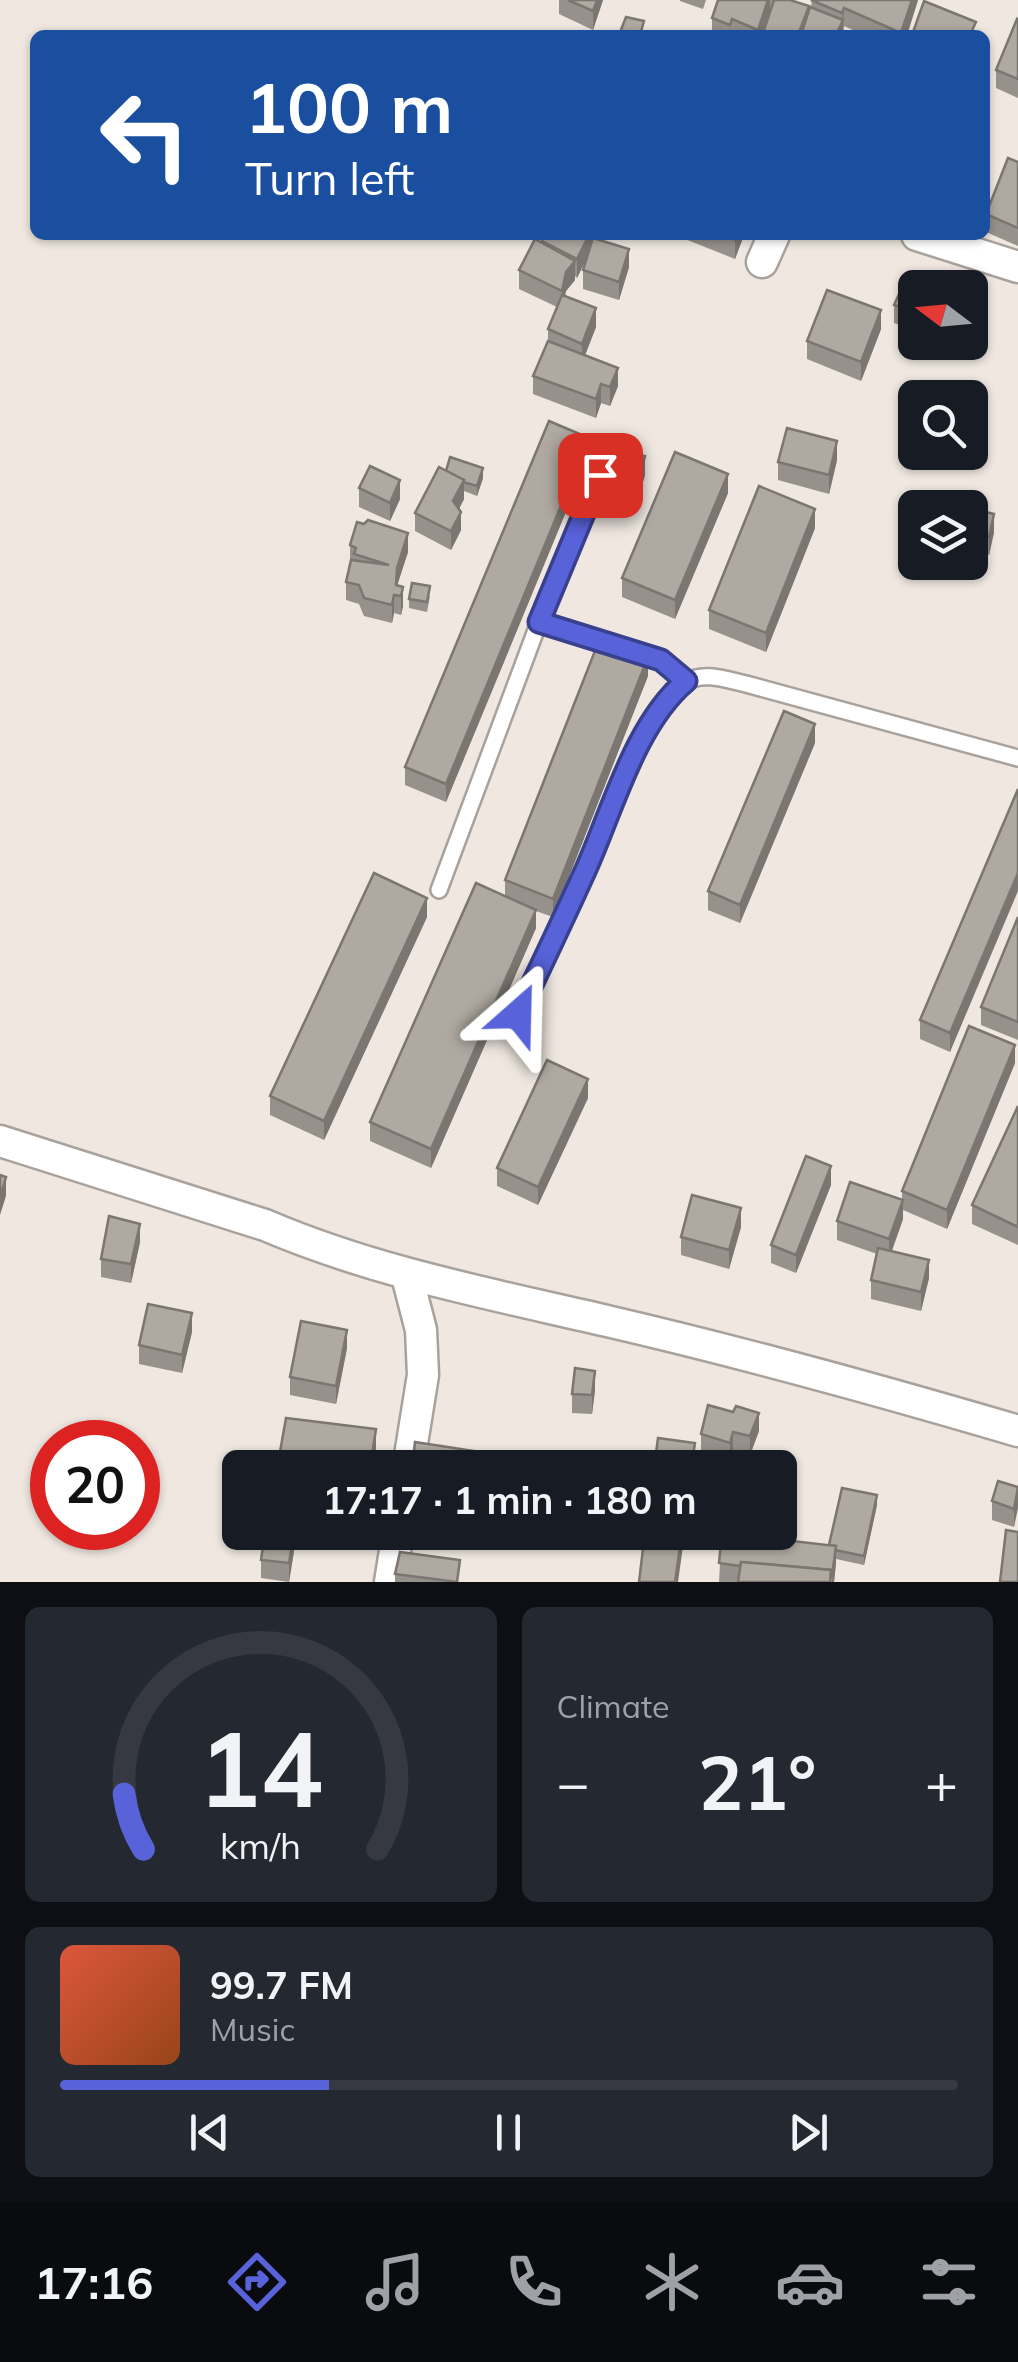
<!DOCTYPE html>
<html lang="en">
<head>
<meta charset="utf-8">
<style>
  body { margin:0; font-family:Mulish,sans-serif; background:#242831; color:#f1f3f6; height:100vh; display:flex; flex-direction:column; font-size:38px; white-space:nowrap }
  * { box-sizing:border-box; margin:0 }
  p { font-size:32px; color:#9ea1a6 }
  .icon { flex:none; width:55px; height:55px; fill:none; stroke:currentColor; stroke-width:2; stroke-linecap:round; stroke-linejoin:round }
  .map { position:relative; height:1582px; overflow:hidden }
  .details { display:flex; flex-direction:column; gap:25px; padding:25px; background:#0d0f14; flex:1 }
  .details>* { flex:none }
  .hud { position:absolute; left:30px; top:30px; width:960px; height:210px; border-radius:15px; box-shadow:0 2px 8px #0004; background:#1a4fa0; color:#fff; overflow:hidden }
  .needle { width:65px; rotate:286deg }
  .controls { position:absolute; left:898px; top:270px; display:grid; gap:20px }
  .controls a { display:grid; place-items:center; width:90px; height:90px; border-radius:15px; background:#171b24; box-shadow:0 2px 8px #0004; font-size:50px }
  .speed { position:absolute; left:30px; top:1420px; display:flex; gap:20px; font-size:50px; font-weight:700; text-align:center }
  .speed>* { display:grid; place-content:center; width:130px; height:130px; border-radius:50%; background:#171b24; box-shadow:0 2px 8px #0004; line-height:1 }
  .speed .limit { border:15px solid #d22; background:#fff; color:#111 }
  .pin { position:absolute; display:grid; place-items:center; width:85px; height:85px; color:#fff; margin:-42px; border-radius:20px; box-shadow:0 5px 15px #0006 }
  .me { position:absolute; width:110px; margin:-55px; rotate:25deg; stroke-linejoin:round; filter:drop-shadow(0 0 8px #0008) }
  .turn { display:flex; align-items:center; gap:35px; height:210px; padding:0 50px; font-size:45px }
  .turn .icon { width:130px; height:130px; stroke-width:2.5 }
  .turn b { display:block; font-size:70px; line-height:85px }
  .big { font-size:75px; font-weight:700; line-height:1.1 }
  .details .card { flex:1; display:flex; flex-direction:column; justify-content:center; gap:15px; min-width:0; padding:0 35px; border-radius:15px; background:#242831 }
  .details .dial { align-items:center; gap:0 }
  .dial svg { height:260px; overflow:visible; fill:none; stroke:#363941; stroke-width:7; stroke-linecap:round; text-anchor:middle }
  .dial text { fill:#f1f3f6; stroke:none }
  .song { display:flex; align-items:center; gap:30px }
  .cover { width:120px; height:120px; border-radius:15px; background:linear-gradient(135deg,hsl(10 70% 55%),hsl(20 70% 35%)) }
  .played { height:10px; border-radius:5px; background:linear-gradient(90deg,#5862d9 30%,#363941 30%) }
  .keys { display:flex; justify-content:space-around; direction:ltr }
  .heat { display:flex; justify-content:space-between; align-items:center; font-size:55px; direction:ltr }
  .details .tiles { flex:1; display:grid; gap:25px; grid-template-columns:1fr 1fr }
  .card:last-child { grid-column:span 2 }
  .trip { position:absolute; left:222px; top:1450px; width:575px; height:100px; border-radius:15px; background:#171b24; box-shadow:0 2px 8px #0004; font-weight:700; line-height:100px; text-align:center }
  .tabs { display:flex; height:160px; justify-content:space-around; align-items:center; background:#090b0e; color:#9ea1a6 }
  .tabs .icon { width:70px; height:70px }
  .tabs .current { color:#5862d9 }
  .tabs b { font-size:45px; color:#f1f3f6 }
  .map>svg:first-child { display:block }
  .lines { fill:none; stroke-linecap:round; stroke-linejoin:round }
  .lane-casing { stroke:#a9a19b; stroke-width:20 }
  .street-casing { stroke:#a9a19b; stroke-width:35 }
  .lane { stroke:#fff; stroke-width:15 }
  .street { stroke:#fff; stroke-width:30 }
  .wall { fill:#97918b }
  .shaded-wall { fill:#7b7671 }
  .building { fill:#b0a9a2; stroke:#7b7671; stroke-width:2.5 }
  .route-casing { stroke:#39408d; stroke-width:25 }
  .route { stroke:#5862d9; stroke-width:18 }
</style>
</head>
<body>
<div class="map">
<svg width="1018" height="1582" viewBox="0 0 1018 1582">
  <rect width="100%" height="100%" fill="#efe7e0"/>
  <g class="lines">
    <defs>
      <g id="lane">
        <path d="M539,622L661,659L686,681"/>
        <path d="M439,890L539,622L599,475"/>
        <path d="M518,1014C540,966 564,918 586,869C607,823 644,706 686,682C704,671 727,680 746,684L1018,758"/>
      </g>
      <g id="street">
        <path d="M917,235L1018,267"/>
        <path d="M762,262L774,235"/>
        <path d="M0,1141L265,1225C375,1272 491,1294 607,1321C745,1353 882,1391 1018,1431"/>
        <path d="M407,1276L421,1330L423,1375L408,1468"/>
        <path d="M390,1582L398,1532"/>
      </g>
    </defs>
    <use href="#lane" class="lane-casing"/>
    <use href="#street" class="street-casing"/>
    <use href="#lane" class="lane"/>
    <use href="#street" class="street"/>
  </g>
  <g class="wall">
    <path d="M559,0H603L593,30L559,14Z"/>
    <path d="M680,0H706L703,9L680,1Z"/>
    <path d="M718,0H790L811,7L812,0H918L907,35H864L844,26L843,35H712V18Z"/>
    <path d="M1018,20V98L996,88V70Z"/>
    <path d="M1018,162V246L986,232V214Z"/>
    <path d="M675,235H744L735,259Z"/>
    <path d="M596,238L629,267L619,300L583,289V270L587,257L577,278L575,276V280L566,291L565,296L596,327L585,355L618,386L610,406L601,403L596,418L533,394V376L548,341V329L557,307L519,289V270L542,244V241Z"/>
    <path d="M915,288V330L894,323V305Z"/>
    <path d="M881,329L861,381L807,359V341Z"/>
    <path d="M589,456L446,802L405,785V767Z"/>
    <path d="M837,460L829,494L778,480V462Z"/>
    <path d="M622,468L645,475L640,492L622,487Z"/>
    <path d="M446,471L483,478L477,496L464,491V499L459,509L461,530L451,550L415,531V513Z"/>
    <path d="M359,488L400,499L390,521L359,507Z"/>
    <path d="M728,493L675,619L622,597V578Z"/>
    <path d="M970,508L994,532L989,555L970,549Z"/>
    <path d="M815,528L766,652L709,629V610Z"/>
    <path d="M350,545L408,552L397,585L403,587V606L401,615L394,613L392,623L364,616L359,604L346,600V582L350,564Z"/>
    <path d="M430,596L427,612L409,608V599Z"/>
    <path d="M648,676L553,917L536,911V928L431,1168L370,1141V1122L505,896V880Z"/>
    <path d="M815,743L740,923L708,910V891Z"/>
    <path d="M1018,789L950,1052L920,1039V1020Z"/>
    <path d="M427,917L324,1140L270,1115V1096Z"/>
    <path d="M1018,917V1040L981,1025V1007Z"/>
    <path d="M1015,1063L947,1229L903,1210V1219L892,1251L929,1278L921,1311L871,1299V1280L877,1254L837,1240V1221L902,1199V1191Z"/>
    <path d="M588,1098L538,1205L497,1186V1168Z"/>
    <path d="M1018,1106V1245L972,1224V1205Z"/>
    <path d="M831,1185L796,1273L771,1263V1245Z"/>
    <path d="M741,1227L729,1269L681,1255V1237Z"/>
    <path d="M140,1242L131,1283L101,1277V1259Z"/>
    <path d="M192,1332L182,1373L139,1364V1345Z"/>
    <path d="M347,1348L336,1404L290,1395V1377Z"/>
    <path d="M595,1390L592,1414L572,1413V1394Z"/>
    <path d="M759,1431L750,1455L733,1451L730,1461L701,1453V1434Z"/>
    <path d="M376,1448L373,1468H278V1463Z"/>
    <path d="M1018,1487L1014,1527L992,1520V1501Z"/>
    <path d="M877,1505L864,1565L836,1559L834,1582H719L721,1545L700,1543V1532H765L764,1538L829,1545Z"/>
    <path d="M294,1551L289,1582L261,1578V1560Z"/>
    <path d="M395,1574L460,1582H395Z"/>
  </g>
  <g class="shaded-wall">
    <path d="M597,0H603L593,30V11Z"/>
    <path d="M768,0H770V11L762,35H758V30Z"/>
    <path d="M912,0H918L907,35H901Z"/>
    <path d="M844,8L843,35H836L842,20Z"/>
    <path d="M589,235H598L577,278V259Z"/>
    <path d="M737,235H744L735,259V240Z"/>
    <path d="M629,249V267L619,300V282Z"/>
    <path d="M575,261V280L566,291L562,310V291L566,272Z"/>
    <path d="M596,308V327L582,363V344Z"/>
    <path d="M881,310V329L861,381V362Z"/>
    <path d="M618,368V386L610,406V387Z"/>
    <path d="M601,384V403L596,418V399Z"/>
    <path d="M589,438V456L446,802V784Z"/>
    <path d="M837,441V460L829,494V475Z"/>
    <path d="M645,456V475L640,492V474Z"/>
    <path d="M483,468V478L477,496V486Z"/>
    <path d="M728,474V493L675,619V600Z"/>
    <path d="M400,480V499L390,521V503Z"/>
    <path d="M464,480V499L453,520V501Z"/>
    <path d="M815,509V528L766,652V633Z"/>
    <path d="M461,512V530L451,550V531Z"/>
    <path d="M994,514V532L989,555V537Z"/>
    <path d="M408,533V552L397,586L396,595L397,568Z"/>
    <path d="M403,587V606L401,615V596Z"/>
    <path d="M394,595V613L392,623V605Z"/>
    <path d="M648,657V676L553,917V899Z"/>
    <path d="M815,724V743L740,923V905Z"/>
    <path d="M1018,873V891L950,1052V1033Z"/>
    <path d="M427,898V917L324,1140V1121Z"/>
    <path d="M536,910V928L431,1168V1149Z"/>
    <path d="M1015,1045V1063L947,1229V1210Z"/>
    <path d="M588,1079V1098L538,1205V1187Z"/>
    <path d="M831,1166V1185L796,1273V1255Z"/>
    <path d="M6,1177V1196L0,1215V1231V1198Z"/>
    <path d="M903,1200V1219L889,1258V1239Z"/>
    <path d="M741,1208V1227L729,1269V1250Z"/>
    <path d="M140,1224V1242L131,1283V1264Z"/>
    <path d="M929,1260V1278L921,1311V1292Z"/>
    <path d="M192,1313V1332L182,1373V1355Z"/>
    <path d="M347,1330V1348L336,1404V1386Z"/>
    <path d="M595,1371V1390L592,1414V1395Z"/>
    <path d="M759,1413V1431L750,1455V1436Z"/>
    <path d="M376,1429V1448L373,1468H370Z"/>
    <path d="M733,1432V1451L730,1461V1443Z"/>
    <path d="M1018,1489V1508L1014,1527V1509Z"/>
    <path d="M877,1495V1505L864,1565V1556Z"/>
    <path d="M294,1532V1551L289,1582V1563Z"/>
    <path d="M682,1532H685L678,1582H675Z"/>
    <path d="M836,1546V1564L834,1582H832Z"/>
  </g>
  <g class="building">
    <path d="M568,0H597L593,11Z"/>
    <path d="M718,0H768L758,30L732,19L730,25L712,18Z"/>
    <path d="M774,0H790L809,6L798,35H767L763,33Z"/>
    <path d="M811,0H912L901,33L844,8L842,13Z"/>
    <path d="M924,1L976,22L970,35H912Z"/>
    <path d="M810,7L843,20L836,35H801Z"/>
    <path d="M626,17L644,21L640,35H619Z"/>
    <path d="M1017,19L1018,20V79L996,70Z"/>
    <path d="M1008,158L1018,162V228L986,214Z"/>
    <path d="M545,235H589L577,259L542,241Z"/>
    <path d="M722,235H737L735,240Z"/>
    <path d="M593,238L629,249L619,282L583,270Z"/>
    <path d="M535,239L575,261L566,272L562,291L519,270Z"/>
    <path d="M905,281L924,288H915V312L894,305Z"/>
    <path d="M827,290L881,310L861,362L807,341Z"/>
    <path d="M562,295L596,308L582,344L548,329Z"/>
    <path d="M548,341L618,368L610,387L601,384L596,399L533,376Z"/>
    <path d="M549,421L589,438L446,784L405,767Z"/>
    <path d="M787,428L837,441L829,475L778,462Z"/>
    <path d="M627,451L645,456L640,474L622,468Z"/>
    <path d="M675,452L728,474L675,600L622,578Z"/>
    <path d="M450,457L483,468L477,486L463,482L464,480L446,471Z"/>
    <path d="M370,466L400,480L390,503L359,488Z"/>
    <path d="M439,467L464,480L453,501L461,512L451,531L415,513Z"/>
    <path d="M759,486L815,509L766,633L709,610Z"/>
    <path d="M949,503L967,508H947Z"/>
    <path d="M970,508L994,514L989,537L970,531Z"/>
    <path d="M368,520L408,533L397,568L396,585L403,587L401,596L394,595L392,605L364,598L359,585L346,582L351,560L389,565L354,554L356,548L350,545L357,522L364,524Z"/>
    <path d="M412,583L430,586L427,602L409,599Z"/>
    <path d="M600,638L648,657L553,899L505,880Z"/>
    <path d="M784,711L815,724L740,905L708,891Z"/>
    <path d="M1018,789V873L950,1033L920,1020Z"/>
    <path d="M374,873L427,898L324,1121L270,1096Z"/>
    <path d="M476,883L536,910L431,1149L370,1122Z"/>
    <path d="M1018,917V1022L981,1007Z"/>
    <path d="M969,1026L1015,1045L947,1210L902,1191Z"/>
    <path d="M547,1060L588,1079L538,1187L497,1168Z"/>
    <path d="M1018,1106V1227L972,1205Z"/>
    <path d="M806,1156L831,1166L796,1255L771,1245Z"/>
    <path d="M0,1175L6,1177L0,1198Z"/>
    <path d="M850,1182L903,1200L889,1239L837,1221Z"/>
    <path d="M692,1195L741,1208L729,1250L681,1237Z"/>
    <path d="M109,1216L140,1224L131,1264L101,1259Z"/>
    <path d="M878,1248L929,1260L921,1292L871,1280Z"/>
    <path d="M148,1304L192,1313L182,1355L139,1345Z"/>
    <path d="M301,1321L347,1330L336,1386L290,1377Z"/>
    <path d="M575,1368L595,1371L592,1395L572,1394Z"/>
    <path d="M708,1405L733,1412L736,1406L759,1413L750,1436L733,1432L730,1443L701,1434Z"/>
    <path d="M286,1418L376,1429L370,1468L278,1463Z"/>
    <path d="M658,1438L695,1443L691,1468H654Z"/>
    <path d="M415,1442L474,1451L473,1468H412Z"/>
    <path d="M998,1481L1018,1487L1014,1509L992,1501Z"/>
    <path d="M842,1488L877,1495L864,1556L835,1550L836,1546L829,1545Z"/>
    <path d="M1006,1530L1018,1532V1582H1000Z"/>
    <path d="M265,1532H294L289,1563L261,1560Z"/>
    <path d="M645,1532H682L675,1582H639Z"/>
    <path d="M722,1533L836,1546L832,1576H830L831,1570L741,1562L740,1566L719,1563Z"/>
    <path d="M400,1552L460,1560L457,1582L395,1574Z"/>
    <path d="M741,1562L831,1570L830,1582H738Z"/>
  </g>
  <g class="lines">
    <defs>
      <path id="route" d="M518,1014C541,966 564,918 586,869C613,809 635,724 686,681L661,660L539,622L600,475"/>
    </defs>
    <use href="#route" class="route-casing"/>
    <use href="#route" class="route"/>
  </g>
</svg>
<div class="controls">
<a><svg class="needle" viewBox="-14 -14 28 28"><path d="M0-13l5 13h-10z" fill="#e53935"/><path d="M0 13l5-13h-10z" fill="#9ea1a6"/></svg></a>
<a><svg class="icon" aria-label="search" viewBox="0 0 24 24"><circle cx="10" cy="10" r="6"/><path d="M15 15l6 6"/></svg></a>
<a><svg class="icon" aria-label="layers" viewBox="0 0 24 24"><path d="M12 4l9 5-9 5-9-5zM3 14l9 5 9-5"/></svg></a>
</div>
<div class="speed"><div class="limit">20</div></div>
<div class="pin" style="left:600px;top:475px;background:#d93025"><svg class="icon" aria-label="arrive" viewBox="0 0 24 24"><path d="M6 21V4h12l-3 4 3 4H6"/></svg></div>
<svg class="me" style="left:518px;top:1014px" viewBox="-20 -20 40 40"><path d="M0-17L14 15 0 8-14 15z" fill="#5862d9" stroke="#fff" stroke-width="4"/></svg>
<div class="trip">17:17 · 1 min · 180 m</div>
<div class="hud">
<div class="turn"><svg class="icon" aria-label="left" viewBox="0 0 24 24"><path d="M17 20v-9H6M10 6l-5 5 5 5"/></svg><div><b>100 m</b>Turn left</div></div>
</div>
</div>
<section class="details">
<div class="tiles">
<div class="card dial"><svg viewBox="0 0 100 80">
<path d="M14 69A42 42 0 1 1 86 69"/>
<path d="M14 69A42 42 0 0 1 8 52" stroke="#5862d9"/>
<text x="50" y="56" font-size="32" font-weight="700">14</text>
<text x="50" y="72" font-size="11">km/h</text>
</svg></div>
<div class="card"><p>Climate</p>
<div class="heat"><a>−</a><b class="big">21°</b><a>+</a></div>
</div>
<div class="card">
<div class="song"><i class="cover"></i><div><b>99.7 FM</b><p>Music</p></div></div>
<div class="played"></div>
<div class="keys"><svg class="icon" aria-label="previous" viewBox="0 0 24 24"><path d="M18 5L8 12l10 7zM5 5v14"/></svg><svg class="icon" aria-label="pause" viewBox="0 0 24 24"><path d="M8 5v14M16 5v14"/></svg><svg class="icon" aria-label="next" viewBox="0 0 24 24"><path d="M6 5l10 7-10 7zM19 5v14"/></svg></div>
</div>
</div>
</section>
<nav class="tabs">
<b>17:16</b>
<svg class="icon current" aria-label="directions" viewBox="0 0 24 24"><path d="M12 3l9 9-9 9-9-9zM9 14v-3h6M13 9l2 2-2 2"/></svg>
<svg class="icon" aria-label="music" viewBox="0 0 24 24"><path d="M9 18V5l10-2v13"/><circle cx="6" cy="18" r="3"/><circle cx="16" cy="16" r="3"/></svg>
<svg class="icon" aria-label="phone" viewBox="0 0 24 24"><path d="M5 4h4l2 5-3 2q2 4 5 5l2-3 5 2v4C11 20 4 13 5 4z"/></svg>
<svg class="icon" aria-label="climate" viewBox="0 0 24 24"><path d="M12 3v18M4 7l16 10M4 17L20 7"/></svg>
<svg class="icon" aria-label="car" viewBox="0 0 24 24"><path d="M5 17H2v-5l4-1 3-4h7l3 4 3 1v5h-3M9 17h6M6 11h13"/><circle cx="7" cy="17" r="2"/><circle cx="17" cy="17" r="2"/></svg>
<svg class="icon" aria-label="filters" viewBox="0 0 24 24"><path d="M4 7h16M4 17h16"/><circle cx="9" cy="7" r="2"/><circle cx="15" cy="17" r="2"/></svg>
</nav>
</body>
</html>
